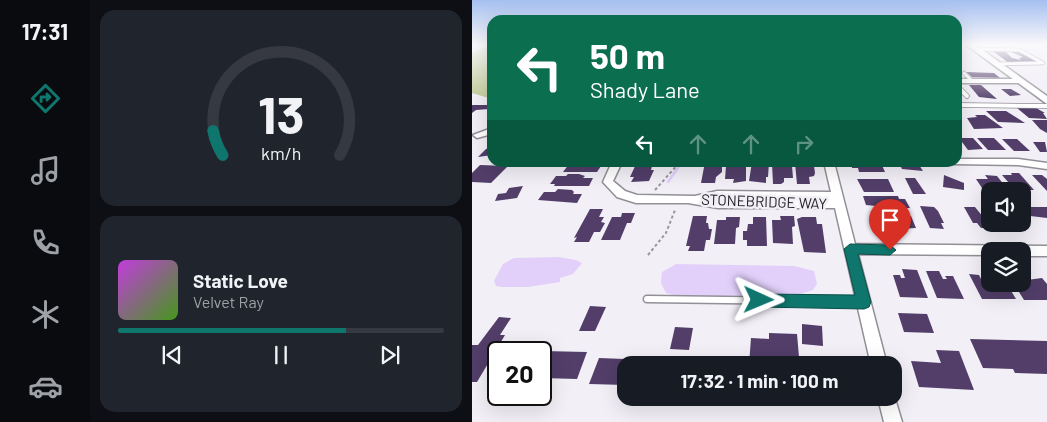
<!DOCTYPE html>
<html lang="en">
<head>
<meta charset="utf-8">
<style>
  body { margin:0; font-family:Barlow,sans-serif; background:#20242c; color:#f1f3f6; height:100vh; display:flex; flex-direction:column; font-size:19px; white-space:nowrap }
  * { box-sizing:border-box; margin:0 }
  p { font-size:16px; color:#9ea1a6 }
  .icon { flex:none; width:28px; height:28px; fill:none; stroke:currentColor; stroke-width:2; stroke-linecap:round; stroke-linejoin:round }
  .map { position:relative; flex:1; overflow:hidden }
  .details { display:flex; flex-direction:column; gap:10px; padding:10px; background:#0d0f14; width:382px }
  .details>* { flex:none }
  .top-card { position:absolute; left:15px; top:15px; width:475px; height:152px; border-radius:15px; box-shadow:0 5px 20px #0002; background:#0b6e4f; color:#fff; overflow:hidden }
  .buttons { position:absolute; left:509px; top:182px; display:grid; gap:10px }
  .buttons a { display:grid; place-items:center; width:50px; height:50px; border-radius:10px; background:#171b24; box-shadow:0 5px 20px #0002; font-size:25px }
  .speed { position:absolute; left:15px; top:341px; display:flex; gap:10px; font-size:25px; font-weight:700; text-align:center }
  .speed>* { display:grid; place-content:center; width:65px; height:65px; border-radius:50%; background:#171b24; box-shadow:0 5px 20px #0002; line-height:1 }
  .speed .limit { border:2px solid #111; border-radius:8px; background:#fff; color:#111 }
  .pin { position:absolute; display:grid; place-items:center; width:42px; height:42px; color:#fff; margin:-51px -21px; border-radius:50% 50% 50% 0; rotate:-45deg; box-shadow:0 0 5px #0007 }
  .pin .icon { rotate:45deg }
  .me { position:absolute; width:55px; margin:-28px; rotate:91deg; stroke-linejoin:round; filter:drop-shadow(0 0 4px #0008) }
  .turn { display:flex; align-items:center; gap:18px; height:105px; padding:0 20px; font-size:22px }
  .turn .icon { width:65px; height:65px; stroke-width:2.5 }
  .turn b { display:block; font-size:35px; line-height:42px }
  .lanes { display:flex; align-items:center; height:48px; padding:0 20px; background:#0003; justify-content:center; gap:25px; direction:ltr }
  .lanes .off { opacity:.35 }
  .details .widget { flex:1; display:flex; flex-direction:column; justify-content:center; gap:8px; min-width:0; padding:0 18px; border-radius:15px; background:#20242c }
  .details .dial { align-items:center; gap:0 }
  .dial svg { height:130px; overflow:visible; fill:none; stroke:#363941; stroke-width:7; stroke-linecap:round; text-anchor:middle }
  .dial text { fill:#f1f3f6; stroke:none }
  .song { display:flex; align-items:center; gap:15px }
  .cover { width:60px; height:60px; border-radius:8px; background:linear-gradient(135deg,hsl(290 70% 55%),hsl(100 70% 35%)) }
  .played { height:5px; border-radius:2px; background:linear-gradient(90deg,#0f766e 70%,#363941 70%) }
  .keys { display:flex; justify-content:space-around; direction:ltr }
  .trip { position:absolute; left:145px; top:356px; width:285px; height:50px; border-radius:15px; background:#171b24; box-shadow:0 5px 20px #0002; font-weight:700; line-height:50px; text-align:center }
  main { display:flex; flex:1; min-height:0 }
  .tab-bar { display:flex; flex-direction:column; width:90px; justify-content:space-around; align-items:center; background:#090b0e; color:#9ea1a6 }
  .tab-bar .icon { width:35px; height:35px }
  .tab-bar .selected { color:#0f766e }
  .tab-bar b { font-size:22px; color:#f1f3f6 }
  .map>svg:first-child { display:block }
  .forest { fill:#beca92 }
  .water { fill:#e2d0fb }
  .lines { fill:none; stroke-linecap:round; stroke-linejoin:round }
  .stream { stroke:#e2d0fb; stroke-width:2.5 }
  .building { fill:#523e69 }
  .lane-far2-casing { stroke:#928f96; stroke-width:4.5 }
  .lane-far1-casing { stroke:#928f96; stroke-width:5.5 }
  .lane-casing { stroke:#928f96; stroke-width:9 }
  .street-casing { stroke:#928f96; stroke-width:3 }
  .secondary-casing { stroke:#928f96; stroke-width:3 }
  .path { stroke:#99969c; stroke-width:2; stroke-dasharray:3 2.5; stroke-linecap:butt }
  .lane-far2 { stroke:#fff; stroke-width:3 }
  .lane-far1 { stroke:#fff; stroke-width:4 }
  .lane { stroke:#fff; stroke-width:6 }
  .street { fill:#fff; fill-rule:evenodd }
  .secondary { fill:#fff; fill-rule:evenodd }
  .route { fill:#0f766e; stroke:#0a4d48 }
  .labels { text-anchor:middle; stroke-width:5; stroke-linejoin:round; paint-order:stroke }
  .street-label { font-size:15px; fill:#252326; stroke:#f2eff7 }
</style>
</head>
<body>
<main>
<nav class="tab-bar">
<b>17:31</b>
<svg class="icon selected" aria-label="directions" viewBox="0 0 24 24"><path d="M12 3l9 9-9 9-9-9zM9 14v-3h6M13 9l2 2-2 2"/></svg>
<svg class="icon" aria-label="music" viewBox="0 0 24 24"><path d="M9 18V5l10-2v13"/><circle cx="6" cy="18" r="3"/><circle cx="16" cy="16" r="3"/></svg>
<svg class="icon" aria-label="phone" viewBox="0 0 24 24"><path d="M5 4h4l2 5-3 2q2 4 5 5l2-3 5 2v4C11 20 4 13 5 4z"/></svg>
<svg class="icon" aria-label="climate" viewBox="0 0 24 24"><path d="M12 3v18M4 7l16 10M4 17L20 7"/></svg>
<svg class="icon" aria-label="car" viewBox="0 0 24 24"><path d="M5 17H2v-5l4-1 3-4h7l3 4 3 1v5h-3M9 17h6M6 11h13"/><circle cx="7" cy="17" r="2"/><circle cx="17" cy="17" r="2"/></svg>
</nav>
<section class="details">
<div class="widget dial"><svg viewBox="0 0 100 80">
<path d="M14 69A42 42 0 1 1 86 69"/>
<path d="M14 69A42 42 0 0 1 8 54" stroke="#0f766e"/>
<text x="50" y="56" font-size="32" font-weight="700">13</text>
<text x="50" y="72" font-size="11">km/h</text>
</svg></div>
<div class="widget">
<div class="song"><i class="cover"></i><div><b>Static Love</b><p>Velvet Ray</p></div></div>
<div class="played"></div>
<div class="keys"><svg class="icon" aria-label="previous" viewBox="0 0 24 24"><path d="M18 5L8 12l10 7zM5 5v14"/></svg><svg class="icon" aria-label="pause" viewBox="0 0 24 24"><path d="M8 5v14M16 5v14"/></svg><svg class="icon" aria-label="next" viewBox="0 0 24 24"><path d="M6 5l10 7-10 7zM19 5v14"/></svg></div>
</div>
</section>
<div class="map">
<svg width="575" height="422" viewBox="0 0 575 422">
  <rect width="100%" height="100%" fill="#f2eff7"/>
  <path class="forest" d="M20,44V99L0,93V53Z"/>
  <g class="water">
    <path d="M86,257L104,260L110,263L101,274L88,278V282L56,287H30L24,286L22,281L31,264L42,258Z"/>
    <path d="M204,264L322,266L342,271L345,284L341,290L328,294L211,297L194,293L189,283L190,272Z"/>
  </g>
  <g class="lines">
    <path class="stream" d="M196,182L210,162"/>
  </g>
  <g class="building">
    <path d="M519,50H532L540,58L549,60L547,58L551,57L534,50H548L569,63H537Z"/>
    <path d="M494,72L522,73L528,78L500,77Z"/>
    <path d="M497,85H509L525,99L507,97Z"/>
    <path d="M529,89H539L549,95L538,96Z"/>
    <path d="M0,105H20V107L17,109L4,110L0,113Z"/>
    <path d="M545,108H564L573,113H571L575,119L557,118Z"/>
    <path d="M514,111H534L553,123L526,122Z"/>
    <path d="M503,115H513L531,128L502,129L495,118L505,117Z"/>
    <path d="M560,120H575V133L568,129Z"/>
    <path d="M487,138H501L511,149L496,150Z"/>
    <path d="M505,138H522L534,150H516Z"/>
    <path d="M530,139H545L558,151H542Z"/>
    <path d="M561,142H573L575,152H568Z"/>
    <path d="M20,147V155L6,157L14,149Z"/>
    <path d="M101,162H122L120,166H129L125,172H91L97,164Z"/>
    <path d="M165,162H184L183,166H180L179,170H182L177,181L159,182L162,177H158Z"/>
    <path d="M233,162H248L247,166H250V172L244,177L243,183H229Z"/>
    <path d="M280,162H297L296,177H294V183L277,181Z"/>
    <path d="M379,162L409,163L413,172H387L386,168H380Z"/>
    <path d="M445,162L451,171L430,169L427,163Z"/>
    <path d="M262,163H274V181L261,183L262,179H253L254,166H262Z"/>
    <path d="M300,163L320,166L321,178H312V182L309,184H301Z"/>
    <path d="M323,163H338V166H342L343,173L342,176L337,177L338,184H325Z"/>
    <path d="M8,165L36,166L19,183L0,182V173Z"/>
    <path d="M539,173H547L562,190H543L530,175H540Z"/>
    <path d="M96,174H107L113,176L111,178H121L117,186H82L83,184H78L84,176H94Z"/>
    <path d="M472,175L492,183V190L471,187Z"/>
    <path d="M513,175L525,176L537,191H512L504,179H516Z"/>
    <path d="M560,175H570L575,179V191Z"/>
    <path d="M433,178H443L454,194H441Z"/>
    <path d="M385,179H416L422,192H392Z"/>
    <path d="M51,186L45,198L23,201L26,194L34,193L37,188Z"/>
    <path d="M86,189L100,190L102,192L101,194H110L105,203L66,200L72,192H83Z"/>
    <path d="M391,196H426L427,199H433L438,208H425L427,211H414L413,209H405L404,206L394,205Z"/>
    <path d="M448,206L462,207L466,211L472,223H469L472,229L458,228Z"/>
    <path d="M492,207H503L520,228H509L505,223H501Z"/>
    <path d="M550,207H575V218L550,215Z"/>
    <path d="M118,209H131L127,217H132L129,222L133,223L128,232H122L117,242H102L105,237L102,238Z"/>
    <path d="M150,213H163L159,223H155L148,240H129L140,217H149Z"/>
    <path d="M401,215L439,216L444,228L424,229L418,225H404Z"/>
    <path d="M221,216H235L234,223H236L237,229H240L238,240H234L232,251H216L218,246H214Z"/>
    <path d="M308,216H322L323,226L320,227L321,244L301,243L300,220H309Z"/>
    <path d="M254,217H268L267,227L264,228L263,244H242L245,220H254Z"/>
    <path d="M281,217H294L295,246H275V240H271V231H275L276,224H281Z"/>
    <path d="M330,217H344L345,224H350L354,253L332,252L325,219Z"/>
    <path d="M430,269L445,270L456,298L428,297L421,275H428L429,278H433Z"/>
    <path d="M454,271H467L471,279H475L473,276H481L492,299L465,298Z"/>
    <path d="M550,273L555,280L570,278L575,284V300H552L542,284H550Z"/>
    <path d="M497,274L507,275L509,279H518V284H535L544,299H510Z"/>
    <path d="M118,306L134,307L123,331H107Z"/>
    <path d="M426,313L455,314L462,333L432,332Z"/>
    <path d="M27,317L39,318L28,335H33L5,382H0V345H6Z"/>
    <path d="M330,324L350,326L351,346L330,344Z"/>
    <path d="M203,327L221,328L217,350L198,349Z"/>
    <path d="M297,333L325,334L327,357H315V359H310V362H292V365H277L279,338L297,339Z"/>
    <path d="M498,339L575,341V374L543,373L541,369L511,368Z"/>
    <path d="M464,350L487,351L502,390L447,387L439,361L469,363Z"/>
    <path d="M71,351L115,352L105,379L69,378V355Z"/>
    <path d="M214,356L262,357V365H212Z"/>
    <path d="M127,358L178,360L177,365H154V385L117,384Z"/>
  </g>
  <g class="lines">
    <defs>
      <g id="lane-far2">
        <path d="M504,49L547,50L571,63L524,64"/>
        <path d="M492,73L500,81"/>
        <path d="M485,86L487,88"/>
      </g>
      <g id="lane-far1">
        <path d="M486,87L495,96"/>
        <path d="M485,105L575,106"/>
      </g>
      <path id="lane" d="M175,299L392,302"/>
      <g id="street">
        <path d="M485,79H548L551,81L548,83H485Z"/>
        <path d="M20,128V134L5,138L1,135Z"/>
        <path d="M485,159H546L575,163V169L546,165L482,164L481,162H485Z"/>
        <path d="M140,162H150L141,181L153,191L165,195L223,196L245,191L359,192L352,162H362L383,244L575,246V256H550V251H518V255L386,254L415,365H399L363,208H246L216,203H164L145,197L131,182ZM241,199H245L361,200H246Z"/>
        <path d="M421,392L430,422H412L406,398H421Z"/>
      </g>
      <path id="secondary" d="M493,44H502L575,96V104Z"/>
    </defs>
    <use href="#lane-far2" class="lane-far2-casing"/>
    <use href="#lane-far1" class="lane-far1-casing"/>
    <use href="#lane" class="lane-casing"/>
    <use href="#street" class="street-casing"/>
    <use href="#secondary" class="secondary-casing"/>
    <g class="path">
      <path d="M183,190L208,162"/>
      <path d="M176,255L194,233L203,210"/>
    </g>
    <use href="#lane-far2" class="lane-far2"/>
    <use href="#lane-far1" class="lane-far1"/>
    <use href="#lane" class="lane"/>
    <use href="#street" class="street"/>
    <use href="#secondary" class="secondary"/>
  </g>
  <linearGradient id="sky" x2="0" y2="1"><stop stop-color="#a5bff0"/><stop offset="0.43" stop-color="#f9f8fb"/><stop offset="1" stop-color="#f9f8fb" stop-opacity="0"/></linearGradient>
  <rect width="575" height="103" fill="url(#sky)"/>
  <path class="route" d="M378,244L418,245L424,250L418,255L386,254L399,302L397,307L392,309L287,307L282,305L280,300L282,296L287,294L383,295L372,249Z"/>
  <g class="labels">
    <g class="street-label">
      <text transform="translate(292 202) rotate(2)" y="5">STONEBRIDGE WAY</text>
    </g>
  </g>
</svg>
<div class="buttons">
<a><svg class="icon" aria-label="sound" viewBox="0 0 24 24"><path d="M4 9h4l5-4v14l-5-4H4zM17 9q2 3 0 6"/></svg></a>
<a><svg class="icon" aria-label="layers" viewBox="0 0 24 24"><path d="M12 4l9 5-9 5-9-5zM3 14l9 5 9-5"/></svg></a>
</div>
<div class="speed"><div class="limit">20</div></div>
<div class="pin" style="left:418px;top:250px;background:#d93025"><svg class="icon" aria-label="arrive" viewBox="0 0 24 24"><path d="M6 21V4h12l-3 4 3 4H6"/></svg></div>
<svg class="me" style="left:287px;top:300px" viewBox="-20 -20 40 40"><path d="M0-17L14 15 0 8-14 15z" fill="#0f766e" stroke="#fff" stroke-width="4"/></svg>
<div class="trip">17:32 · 1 min · 100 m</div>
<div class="top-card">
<div class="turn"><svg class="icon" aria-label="left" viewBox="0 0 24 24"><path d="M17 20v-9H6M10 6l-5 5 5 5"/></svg><div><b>50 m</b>Shady Lane</div></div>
<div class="lanes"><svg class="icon" aria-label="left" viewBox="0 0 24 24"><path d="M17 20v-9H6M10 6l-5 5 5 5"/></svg><svg class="icon off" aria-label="ahead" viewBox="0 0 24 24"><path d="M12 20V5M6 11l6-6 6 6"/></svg><svg class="icon off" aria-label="ahead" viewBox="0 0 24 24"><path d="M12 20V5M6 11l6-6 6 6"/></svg><svg class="icon off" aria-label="right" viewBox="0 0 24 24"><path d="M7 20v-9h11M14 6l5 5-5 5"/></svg></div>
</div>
</div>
</main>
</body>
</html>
